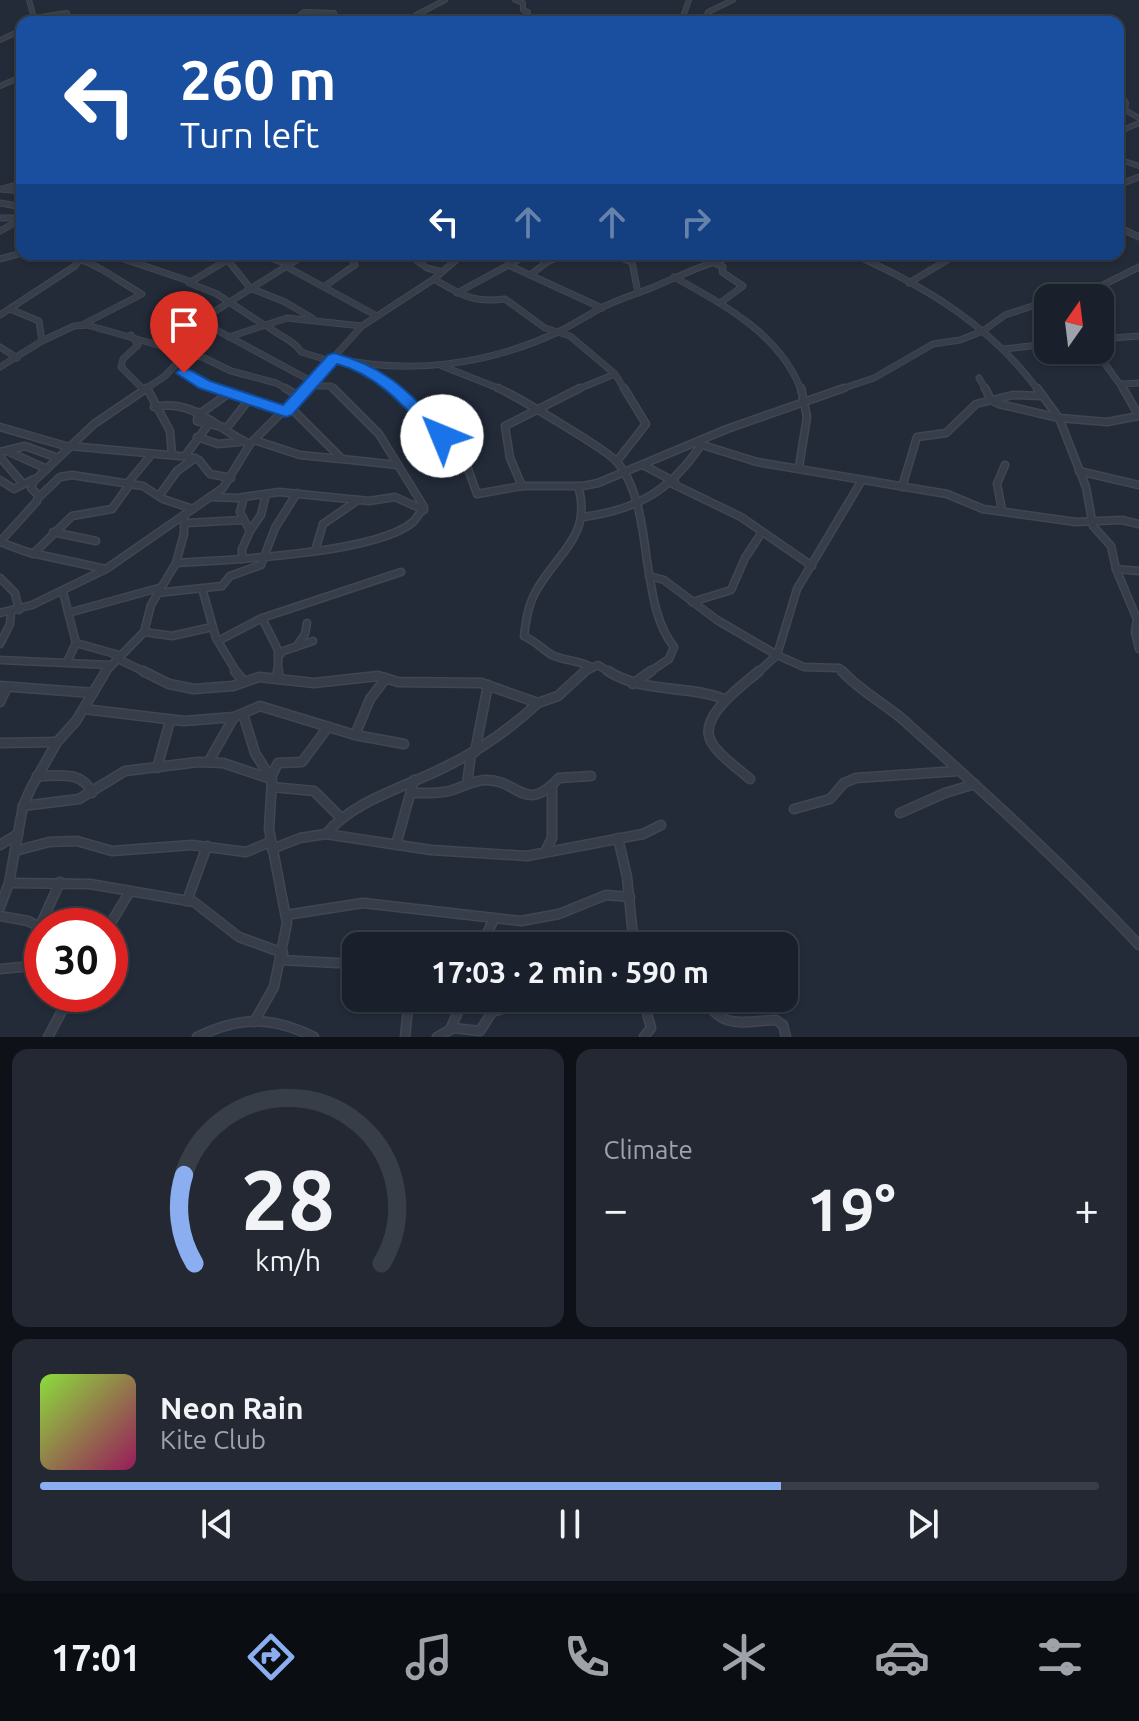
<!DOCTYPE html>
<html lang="en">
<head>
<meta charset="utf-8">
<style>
  body { margin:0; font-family:Ubuntu,sans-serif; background:#232833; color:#f1f3f6; height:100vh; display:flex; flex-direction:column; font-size:30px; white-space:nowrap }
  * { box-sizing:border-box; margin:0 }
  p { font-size:26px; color:#9fa3a9 }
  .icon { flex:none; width:44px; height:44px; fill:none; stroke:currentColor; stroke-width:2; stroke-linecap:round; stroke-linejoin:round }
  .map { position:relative; height:1037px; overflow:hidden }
  .sheet { display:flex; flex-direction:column; gap:12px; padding:12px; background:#0e1218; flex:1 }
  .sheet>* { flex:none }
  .guide { position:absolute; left:16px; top:16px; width:1108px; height:244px; border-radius:16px; box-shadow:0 2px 6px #0004,0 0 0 2px #383e47; background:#1a4fa0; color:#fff; overflow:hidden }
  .needle { width:52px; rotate:14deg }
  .buttons { position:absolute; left:1034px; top:284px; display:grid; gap:16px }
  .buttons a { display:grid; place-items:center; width:80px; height:80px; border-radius:16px; background:#1a202b; box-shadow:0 2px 6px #0004,0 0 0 2px #383e47; font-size:40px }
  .speed { position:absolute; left:24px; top:908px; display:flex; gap:16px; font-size:40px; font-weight:700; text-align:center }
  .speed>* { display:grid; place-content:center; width:104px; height:104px; border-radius:50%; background:#1a202b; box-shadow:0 2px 6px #0004,0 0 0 2px #383e47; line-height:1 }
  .speed .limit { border:12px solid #d22; background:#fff; color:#111 }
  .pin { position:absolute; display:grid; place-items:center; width:68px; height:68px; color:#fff; margin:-82px -34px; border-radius:50% 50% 50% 0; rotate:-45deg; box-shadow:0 0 8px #0007 }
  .pin .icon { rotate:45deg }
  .me { position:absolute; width:88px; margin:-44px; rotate:315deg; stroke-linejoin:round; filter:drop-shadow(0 0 6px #0008) }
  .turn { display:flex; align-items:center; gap:28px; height:168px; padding:0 32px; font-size:36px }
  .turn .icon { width:104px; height:104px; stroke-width:2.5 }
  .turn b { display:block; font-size:56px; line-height:68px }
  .lanes { display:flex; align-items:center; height:76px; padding:0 32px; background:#0003; justify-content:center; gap:40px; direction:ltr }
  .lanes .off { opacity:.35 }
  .big { font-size:60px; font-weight:700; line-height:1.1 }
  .sheet .tile { flex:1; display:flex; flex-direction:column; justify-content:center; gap:12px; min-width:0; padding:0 28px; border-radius:16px; background:#232833 }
  .sheet .dial { align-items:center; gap:0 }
  .dial svg { height:208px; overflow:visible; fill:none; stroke:#383e47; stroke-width:7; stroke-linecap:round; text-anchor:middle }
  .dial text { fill:#f1f3f6; stroke:none }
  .song { display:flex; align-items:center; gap:24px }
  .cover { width:96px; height:96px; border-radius:12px; background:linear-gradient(135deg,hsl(90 70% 55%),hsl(330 70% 35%)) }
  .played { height:8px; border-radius:4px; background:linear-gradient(90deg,#8baef0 70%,#383e47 70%) }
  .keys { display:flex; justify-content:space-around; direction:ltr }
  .heat { display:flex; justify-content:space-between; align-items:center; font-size:44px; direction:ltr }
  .sheet .tiles { flex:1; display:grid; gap:12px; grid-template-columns:1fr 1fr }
  .tile:last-child { grid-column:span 2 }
  .trip { position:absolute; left:342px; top:932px; width:456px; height:80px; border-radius:16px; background:#1a202b; box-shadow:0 2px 6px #0004,0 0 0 2px #383e47; font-weight:700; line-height:80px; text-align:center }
  .tabs { display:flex; height:128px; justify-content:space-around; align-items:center; background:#0a0d11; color:#9fa3a9 }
  .tabs .icon { width:56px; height:56px }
  .tabs .current { color:#8baef0 }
  .tabs b { font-size:36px; color:#f1f3f6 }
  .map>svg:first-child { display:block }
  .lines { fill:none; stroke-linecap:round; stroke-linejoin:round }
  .minor-far3-casing { stroke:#404752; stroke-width:6 }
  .minor-far2-casing { stroke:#404752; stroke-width:7 }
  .minor-far1-casing { stroke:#404752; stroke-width:9 }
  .minor-casing { stroke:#404752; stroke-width:11 }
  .minor-far3 { stroke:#373e49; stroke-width:4 }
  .minor-far2 { stroke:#373e49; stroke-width:5 }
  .minor-far1 { stroke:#373e49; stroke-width:6 }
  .minor { stroke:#373e49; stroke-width:8 }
  .route { fill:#1a73e8; stroke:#114b97; stroke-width:2 }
</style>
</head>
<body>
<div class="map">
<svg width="1139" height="1037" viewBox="0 0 1139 1037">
  <rect width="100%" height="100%" fill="#232b39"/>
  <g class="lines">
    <defs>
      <g id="minor-far3">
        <path d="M29,0L34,18L30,22"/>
        <path d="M515,0L523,3V10L528,12L526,16"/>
        <path d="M34,18L67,13"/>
        <path d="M299,22L294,20L304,12L334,13V18"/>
        <path d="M414,22L416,15L445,0"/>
        <path d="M681,22L689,0"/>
        <path d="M703,22L708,12L733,0"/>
        <path d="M0,40L22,30"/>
        <path d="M0,86L16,79L22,71"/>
        <path d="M1121,94L1126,103L1125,110L1139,118"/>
        <path d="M1118,132L1139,123"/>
        <path d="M1118,159L1139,166"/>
      </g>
      <g id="minor-far2">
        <path d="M1118,185L1139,177"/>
        <path d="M6,188L22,184"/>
        <path d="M0,189L22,191"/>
        <path d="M0,203L22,207"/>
        <path d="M0,218H22"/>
        <path d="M1118,227L1139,237"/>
        <path d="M0,231L22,219"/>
        <path d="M109,254L189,281"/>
        <path d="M223,254L250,288L285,302L312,318"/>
        <path d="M259,254L290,265"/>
        <path d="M408,254L427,268L442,272"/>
        <path d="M608,254L632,262L638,293"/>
        <path d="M853,254C925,286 991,326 1038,390"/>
        <path d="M0,259L22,253"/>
        <path d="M81,260C103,267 121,283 142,294L82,325"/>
        <path d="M227,260L189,283L217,294L264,325"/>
        <path d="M710,261L723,267L722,272L743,286L720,303"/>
        <path d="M508,265L602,308"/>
        <path d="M287,267L375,315"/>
        <path d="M530,275L547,262L566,254"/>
        <path d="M674,277C724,305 780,334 801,390"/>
        <path d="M434,279C461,295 473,303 505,299L545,328L570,336L615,374L625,390"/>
        <path d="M909,283L957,254"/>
        <path d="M325,286L355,265L351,258L355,254"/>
        <path d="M457,293L529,254"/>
        <path d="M1054,298L1097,288L1139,267"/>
        <path d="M10,309L39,321L42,341L74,326L87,325L204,358L231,371L276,383L289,390"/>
        <path d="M0,315L75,266L84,254"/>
        <path d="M266,325C276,335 295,340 301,352L331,361"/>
        <path d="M211,327L311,381"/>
        <path d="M131,335L138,345L123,359L121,367L144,390"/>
        <path d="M229,337L287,318L362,326"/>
        <path d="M1100,339L1139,336"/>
        <path d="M0,347L17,358"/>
        <path d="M1004,349L1048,344"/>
        <path d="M1095,350L1124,390"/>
        <path d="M334,358C410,375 486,365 556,333C571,326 585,317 599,309C616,300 633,295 651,288C682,275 710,261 743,254"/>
        <path d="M362,366L395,390"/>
        <path d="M442,366L503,390"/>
        <path d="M0,367L42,341"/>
        <path d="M184,373L222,390"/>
        <path d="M979,378L986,390"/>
        <path d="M1121,384L1139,383"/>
        <path d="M308,386H331L335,390"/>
        <path d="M144,390L165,376L211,327L206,318L209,315L306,254"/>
        <path d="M304,390L362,326L434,279L463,254"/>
        <path d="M576,390L615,374"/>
        <path d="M838,390L874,378L933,344L960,340L983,331L1005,315L1048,301"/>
      </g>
      <g id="minor-far1">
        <path d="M147,388L170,431L172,455"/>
        <path d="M216,388L286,411"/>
        <path d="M285,388L300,397"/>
        <path d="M392,388L463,455L477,494L522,486H583L598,483L727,429L844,388"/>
        <path d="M498,388C514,395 609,451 617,462C638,486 643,530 647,561C652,590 655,623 674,647L669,659L648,673"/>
        <path d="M985,388L991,400L999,404L1059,418L1086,487L1093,526L1111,546L1116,569L1137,619L1135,632L1139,649"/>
        <path d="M1037,388L1059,418L1107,422L1139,416"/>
        <path d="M1123,388L1139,416"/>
        <path d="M154,407C194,398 216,429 250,444"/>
        <path d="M290,407L342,459L398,465"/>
        <path d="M198,412L197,421L223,427"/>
        <path d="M201,413L229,393"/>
        <path d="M0,427L69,447"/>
        <path d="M226,429L250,398"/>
        <path d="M197,437L218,444L240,442"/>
        <path d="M254,440L300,455L340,459"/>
        <path d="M696,443L757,462L947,494L983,509L1076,522L1122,520L1139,524"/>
        <path d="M70,446L190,457L199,460L210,474L231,478"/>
        <path d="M7,451L47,469"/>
        <path d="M0,452L25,446L58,458"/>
        <path d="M185,456L208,425"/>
        <path d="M0,457L23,484"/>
        <path d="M617,461L646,424L624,388"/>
        <path d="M643,465L675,482"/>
        <path d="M799,467L807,417L801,388"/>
        <path d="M1079,471L1139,485"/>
        <path d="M0,480L14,489L34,479"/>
        <path d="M127,484L151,455"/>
        <path d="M673,484L741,517L812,566"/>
        <path d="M522,486L510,458L505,426L580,388"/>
        <path d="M578,486C593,537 556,553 535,593C528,606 526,621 524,636C535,641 542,649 552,655C564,661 579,660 591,667"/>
        <path d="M902,487L917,437L946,433L976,404L1013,395L1043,396"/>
        <path d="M159,496L177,471L195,458"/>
        <path d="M39,497L60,477L72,475L143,486L163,499L193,509"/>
        <path d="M210,497L237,498L279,492L369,501L395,497L424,510"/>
        <path d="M1002,510L997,484L1005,465"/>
        <path d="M583,517C637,510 671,490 701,445"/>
        <path d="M186,523L243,520"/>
        <path d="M250,531L261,515L266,494"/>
        <path d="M53,532L96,541"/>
        <path d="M0,542L37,501L38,495L31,488L34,481L94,424L147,388"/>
        <path d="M0,542L27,552L106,569"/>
        <path d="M315,551L323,524L358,500"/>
        <path d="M33,554L72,516L112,509L130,484"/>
        <path d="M242,559V549L250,531L240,512L244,497"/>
        <path d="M176,563C227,560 376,554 413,522C417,518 420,512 424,507L379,434L333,388"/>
        <path d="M1116,569L1139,571"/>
        <path d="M649,576L664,580L717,620L777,655L804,667L839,668L844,673"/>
        <path d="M0,578L15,593L19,610"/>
        <path d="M202,588L216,638L237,673"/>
        <path d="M63,592L76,643L67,662"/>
        <path d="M157,593L222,586L230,576L261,565L275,528L297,493"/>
        <path d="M692,602L731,590L745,558L762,532"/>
        <path d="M0,613L32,605L106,569L223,488L250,444L306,388"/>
        <path d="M68,613L159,588"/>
        <path d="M262,618L278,650V673"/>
        <path d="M144,632L172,636L212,627"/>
        <path d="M218,641L262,618L401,572"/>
        <path d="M76,643L119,655"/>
        <path d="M0,644L10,624L11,612"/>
        <path d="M296,647L305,634L307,623"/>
        <path d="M279,656L283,651L313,641"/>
        <path d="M116,658L147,673"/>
        <path d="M0,660L110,665"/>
        <path d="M104,673L144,632L151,605L176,563L184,534V515"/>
        <path d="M582,673L598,665L611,673"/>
        <path d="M757,673L777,655L797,589L862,480"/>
      </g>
      <g id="minor">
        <path d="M143,671L169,684L194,689L233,686L259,677L314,683L378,676L398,682L481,683L538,703L558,696L585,671"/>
        <path d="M235,671L244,682"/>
        <path d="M278,671V679"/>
        <path d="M608,671C644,694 685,684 724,699"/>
        <path d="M842,671C862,693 888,705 909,725C988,796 1066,867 1139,945"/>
        <path d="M633,684L651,671"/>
        <path d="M0,686L93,693"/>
        <path d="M0,702L7,687"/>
        <path d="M84,709L184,721L234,717L260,706L355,735L404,744"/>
        <path d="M243,714L255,753L272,780L269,829L287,923L274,987L254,1022"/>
        <path d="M355,735L370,699L386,678"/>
        <path d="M0,743L57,742"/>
        <path d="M475,752L488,685"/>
        <path d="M209,761L234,717"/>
        <path d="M157,768L170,721"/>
        <path d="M37,776C59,776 82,770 92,793"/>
        <path d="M271,777L278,763L302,762L328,727"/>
        <path d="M750,779C739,769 715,753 710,739C700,715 743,685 759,671"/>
        <path d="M467,784L471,754"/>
        <path d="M272,787L314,791L340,817"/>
        <path d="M411,793C424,793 437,794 449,791C461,788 473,780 486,780C520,780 524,815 559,778L591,776"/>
        <path d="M23,806L79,799L125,771L198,762L223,763L271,779"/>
        <path d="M794,809L830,799L844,783L856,778L958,771"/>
        <path d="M900,813L945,793L975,784"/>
        <path d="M326,834C354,800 406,787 445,767C480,750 510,729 538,703"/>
        <path d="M618,838L627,877L634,946"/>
        <path d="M0,845L18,834"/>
        <path d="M396,845L414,780"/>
        <path d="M272,849L300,838L326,834L431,850L527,856L643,834L661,825"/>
        <path d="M15,851L49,842L77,841L112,851L192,845L246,852L270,842"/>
        <path d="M545,852L552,838V787"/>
        <path d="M9,883L90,884L194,902L239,937L283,953"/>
        <path d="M187,901L207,846"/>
        <path d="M0,907L9,883L23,806L31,788L57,742L76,721L106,671"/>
        <path d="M286,915L363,903L521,921L559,914L606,895L630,897"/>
        <path d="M0,916L28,921L42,928"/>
        <path d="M40,926L60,882"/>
        <path d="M109,926L129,893"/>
        <path d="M481,946L494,919"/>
        <path d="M691,946L693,936"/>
        <path d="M281,960L356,964"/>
        <path d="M0,969L42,965"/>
        <path d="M643,998L651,1028L644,1037"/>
        <path d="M704,998C723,1031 742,1021 776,1020L783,1025L786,1037"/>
        <path d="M450,1030L464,998"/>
        <path d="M48,1037L71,994"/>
        <path d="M197,1037C240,1016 272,1016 314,1037"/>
        <path d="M405,1037L409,998"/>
        <path d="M437,1037L453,1028L480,1031L492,1012L539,998"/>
      </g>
    </defs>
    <use href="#minor-far3" class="minor-far3-casing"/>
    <use href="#minor-far2" class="minor-far2-casing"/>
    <use href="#minor-far1" class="minor-far1-casing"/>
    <use href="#minor" class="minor-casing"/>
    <use href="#minor-far3" class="minor-far3"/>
    <use href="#minor-far2" class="minor-far2"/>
    <use href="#minor-far1" class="minor-far1"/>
    <use href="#minor" class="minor"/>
  </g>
  <path class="route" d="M334,353C389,368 409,393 448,432L450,436L448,440H436C407,410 379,375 337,364L292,415L286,417L199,388L176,373L179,370H190L210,381L283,405L328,355Z"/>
</svg>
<div class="buttons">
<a><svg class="needle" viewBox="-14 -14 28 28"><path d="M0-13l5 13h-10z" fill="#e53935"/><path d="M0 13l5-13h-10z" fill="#9fa3a9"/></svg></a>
</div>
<div class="speed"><div class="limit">30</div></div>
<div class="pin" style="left:184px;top:373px;background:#d93025"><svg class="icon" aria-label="arrive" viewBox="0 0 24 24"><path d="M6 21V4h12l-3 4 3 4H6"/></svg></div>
<svg class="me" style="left:442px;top:436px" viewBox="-20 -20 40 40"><circle r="19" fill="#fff"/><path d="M0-13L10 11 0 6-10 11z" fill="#1a73e8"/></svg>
<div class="trip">17:03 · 2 min · 590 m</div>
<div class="guide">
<div class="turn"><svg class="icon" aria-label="left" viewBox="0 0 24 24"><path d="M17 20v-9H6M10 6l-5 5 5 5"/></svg><div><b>260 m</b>Turn left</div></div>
<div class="lanes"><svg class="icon" aria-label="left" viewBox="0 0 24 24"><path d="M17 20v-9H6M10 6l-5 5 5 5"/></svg><svg class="icon off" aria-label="ahead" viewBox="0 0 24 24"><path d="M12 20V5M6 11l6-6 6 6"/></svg><svg class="icon off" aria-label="ahead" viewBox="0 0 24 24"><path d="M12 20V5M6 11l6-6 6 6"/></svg><svg class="icon off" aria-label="right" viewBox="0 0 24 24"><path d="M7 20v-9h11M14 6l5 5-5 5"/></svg></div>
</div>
</div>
<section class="sheet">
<div class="tiles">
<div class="tile dial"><svg viewBox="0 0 100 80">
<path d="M14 69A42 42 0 1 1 86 69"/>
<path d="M14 69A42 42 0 0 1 10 35" stroke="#8baef0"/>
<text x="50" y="56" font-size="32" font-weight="700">28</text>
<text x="50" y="72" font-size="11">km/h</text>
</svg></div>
<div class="tile"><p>Climate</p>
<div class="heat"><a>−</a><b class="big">19°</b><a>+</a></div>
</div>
<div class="tile">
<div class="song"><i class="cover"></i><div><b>Neon Rain</b><p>Kite Club</p></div></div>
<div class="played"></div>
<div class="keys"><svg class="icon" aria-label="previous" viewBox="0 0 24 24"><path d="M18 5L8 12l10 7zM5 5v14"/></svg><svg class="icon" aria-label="pause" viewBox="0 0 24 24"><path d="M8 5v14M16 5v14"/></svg><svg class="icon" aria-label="next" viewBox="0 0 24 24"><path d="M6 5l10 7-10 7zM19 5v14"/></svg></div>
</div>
</div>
</section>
<nav class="tabs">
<b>17:01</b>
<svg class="icon current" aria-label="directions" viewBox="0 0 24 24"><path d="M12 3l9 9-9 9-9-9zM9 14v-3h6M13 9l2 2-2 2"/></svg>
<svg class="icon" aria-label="music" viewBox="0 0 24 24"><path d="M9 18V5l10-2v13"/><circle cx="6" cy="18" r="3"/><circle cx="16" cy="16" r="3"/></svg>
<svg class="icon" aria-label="phone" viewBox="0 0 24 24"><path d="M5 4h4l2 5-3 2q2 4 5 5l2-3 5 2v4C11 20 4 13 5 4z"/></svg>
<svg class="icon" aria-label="climate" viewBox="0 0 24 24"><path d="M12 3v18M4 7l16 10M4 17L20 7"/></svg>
<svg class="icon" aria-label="car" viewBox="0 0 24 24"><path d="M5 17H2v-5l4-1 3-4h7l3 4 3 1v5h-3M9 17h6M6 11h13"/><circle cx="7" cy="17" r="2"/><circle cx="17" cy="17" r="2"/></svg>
<svg class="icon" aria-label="filters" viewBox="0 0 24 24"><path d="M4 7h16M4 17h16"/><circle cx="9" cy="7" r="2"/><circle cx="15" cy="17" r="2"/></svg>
</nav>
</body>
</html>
